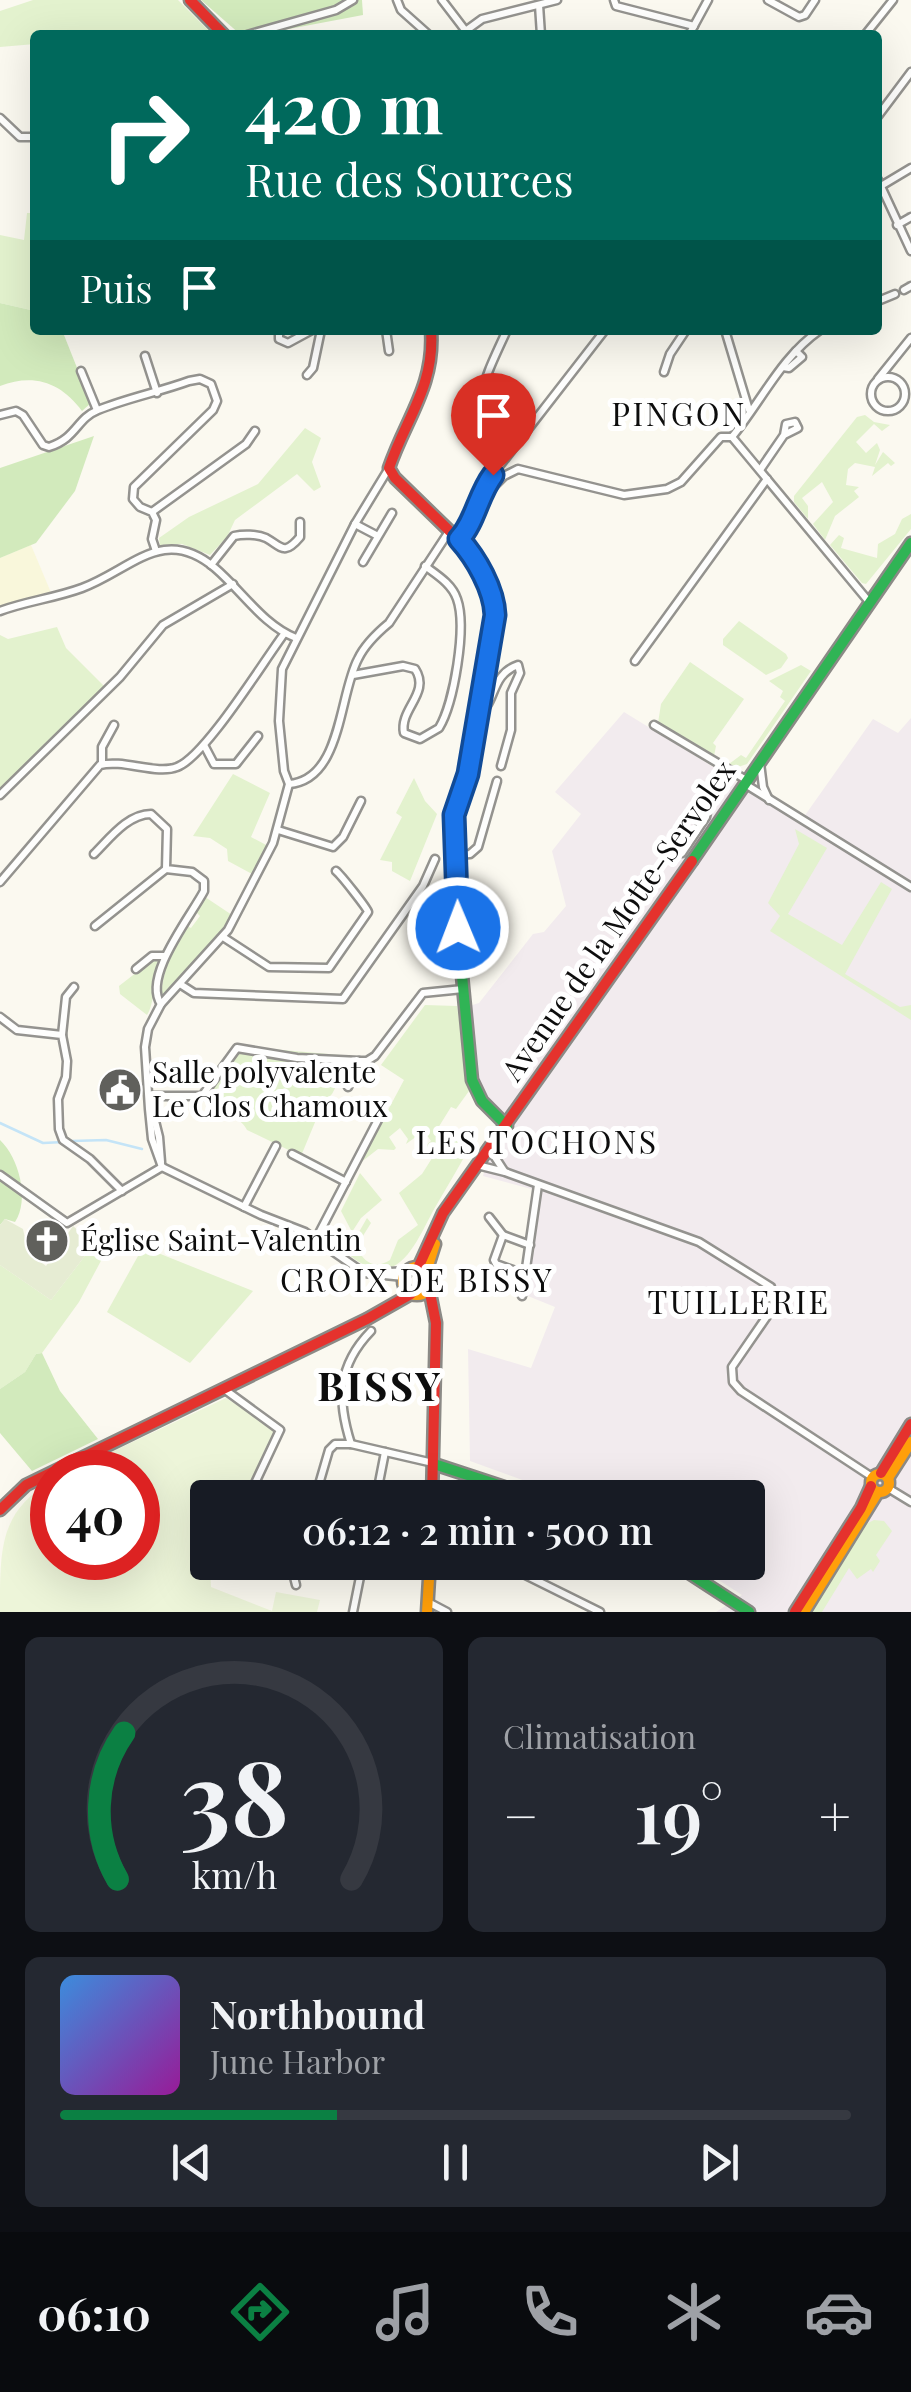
<!DOCTYPE html>
<html lang="fr">
<head>
<meta charset="utf-8">
<style>
  body { margin:0; font-family:"Playfair Display",serif; background:#242831; color:#f1f3f6; height:100vh; display:flex; flex-direction:column; font-size:38px; white-space:nowrap }
  * { box-sizing:border-box; margin:0 }
  p { font-size:32px; color:#9ea1a6 }
  .icon { flex:none; width:55px; height:55px; fill:none; stroke:currentColor; stroke-width:2; stroke-linecap:round; stroke-linejoin:round }
  .map { position:relative; height:1612px; overflow:hidden }
  .sheet { display:flex; flex-direction:column; gap:25px; padding:25px; background:#0d0f14; flex:1 }
  .sheet>* { flex:none }
  .top-card { position:absolute; left:30px; top:30px; width:852px; height:305px; border-radius:10px; box-shadow:0 10px 40px #0002; background:#00695c; color:#fff; overflow:hidden }
  .speed { position:absolute; left:30px; top:1450px; display:flex; gap:20px; font-size:50px; font-weight:700; text-align:center }
  .speed>* { display:grid; place-content:center; width:130px; height:130px; border-radius:50%; background:#171b24; box-shadow:0 10px 40px #0002; line-height:1 }
  .speed .limit { border:15px solid #d22; background:#fff; color:#111 }
  .pin { position:absolute; display:grid; place-items:center; width:85px; height:85px; color:#fff; margin:-102px -42px; border-radius:50% 50% 50% 0; rotate:-45deg; box-shadow:0 0 10px #0007 }
  .pin .icon { rotate:45deg }
  .me { position:absolute; width:110px; margin:-55px; rotate:359deg; stroke-linejoin:round; filter:drop-shadow(0 0 8px #0008) }
  .turn { display:flex; align-items:center; gap:35px; height:210px; padding:0 50px; font-size:45px }
  .turn .icon { width:130px; height:130px; stroke-width:2.5 }
  .turn b { display:block; font-size:70px; line-height:85px }
  .then { display:flex; align-items:center; height:95px; padding:0 50px; background:#0003; gap:20px; font-size:38px }
  .big { font-size:75px; font-weight:600; line-height:1.1 }
  .sheet .widget { flex:1; display:flex; flex-direction:column; justify-content:center; gap:15px; min-width:0; padding:0 35px; border-radius:15px; background:#242831 }
  .sheet .dial { align-items:center; gap:0 }
  .dial svg { height:260px; overflow:visible; fill:none; stroke:#363941; stroke-width:7; stroke-linecap:round; text-anchor:middle }
  .dial text { fill:#f1f3f6; stroke:none }
  .song { display:flex; align-items:center; gap:30px }
  .cover { width:120px; height:120px; border-radius:15px; background:linear-gradient(135deg,hsl(210 70% 55%),hsl(300 70% 35%)) }
  .played { height:10px; border-radius:5px; background:linear-gradient(90deg,#0b8043 35%,#363941 35%) }
  .keys { display:flex; justify-content:space-around; direction:ltr }
  .heat { display:flex; justify-content:space-between; align-items:center; font-size:55px; direction:ltr }
  .sheet .tiles { flex:1; display:grid; gap:25px; grid-template-columns:1fr 1fr }
  .widget:last-child { grid-column:span 2 }
  .trip { position:absolute; left:190px; top:1480px; width:575px; height:100px; border-radius:10px; background:#171b24; box-shadow:0 10px 40px #0002; font-weight:600; line-height:100px; text-align:center }
  .dock { display:flex; height:160px; justify-content:space-around; align-items:center; background:#090b0e; color:#9ea1a6 }
  .dock .icon { width:70px; height:70px }
  .dock .selected { color:#0b8043 }
  .dock b { font-size:45px; color:#f1f3f6 }
  .map>svg:first-child { display:block }
  .industrial { fill:#f2ebee }
  .farmland { fill:#f9f7db }
  .green { fill:#e3f2ce }
  .forest { fill:#d2eabc }
  .cemetery { fill:#e6ecd3 }
  .pitch { fill:#edf5d9 }
  .lines { fill:none; stroke-linecap:round; stroke-linejoin:round }
  .stream { stroke:#c4e4f7; stroke-width:2.5 }
  .street-casing { stroke:#94938f; stroke-width:11 }
  .fast-casing { stroke:#8b8a86; stroke-width:15 }
  .slow-casing { stroke:#8b8a86; stroke-width:15 }
  .jam-casing { stroke:#8b8a86; stroke-width:15 }
  .street { stroke:#fefefd; stroke-width:6 }
  .fast { stroke:#30b455; stroke-width:10 }
  .slow { stroke:#ff9f0a; stroke-width:10 }
  .jam { stroke:#e5322d; stroke-width:10 }
  .route-casing { stroke:#114b97; stroke-width:25 }
  .route { stroke:#1a73e8; stroke-width:18 }
  .labels { text-anchor:middle; stroke-width:10; stroke-linejoin:round; paint-order:stroke }
  .street-label { font-size:30px; fill:#0d0d0d; stroke:#fff }
  .poi-label { font-size:30px; fill:#0d0d0d; stroke:#fff; text-anchor:start }
  .neighbourhood-label { font-size:32px; letter-spacing:2.5px; fill:#0d0d0d; stroke:#fff }
  .district-label { font-size:40px; font-weight:bold; letter-spacing:2.5px; fill:#0d0d0d; stroke:#fff }
</style>
</head>
<body>
<div class="map">
<svg width="911" height="1612" viewBox="0 0 911 1612">
  <rect width="100%" height="100%" fill="#fbf9f0"/>
  <path class="industrial" d="M624,712L801,821L873,719L898,733L911,718V1612H716L742,1595L692,1563L748,1562V1498L569,1497L470,1461L468,1349L531,1368L555,1307L523,1294L535,1190L483,1176L501,1111L486,1098L479,1084L469,1006L479,1003L533,934L544,932L566,906L552,851L581,814L555,792Z"/>
  <path class="farmland" d="M31,545L52,595L0,609V558Z"/>
  <g class="green">
    <path d="M33,0H178L213,35H35V44L0,47V11Z"/>
    <path d="M27,213H35V311L0,303V235L24,240Z"/>
    <path d="M865,415L874,422L890,425L882,431L874,424L856,442L866,453L877,443L880,450L875,465L883,452L895,463L891,466L888,463L872,476L875,467L855,463L848,469L846,485L859,487L854,491L859,497L835,516L825,540L813,524L833,502L822,482L802,498L808,506V519L794,502V496L857,417Z"/>
    <path d="M305,428L321,438L312,462L321,487L314,491L297,474L235,520L227,537L210,555L182,544L160,545L159,538L189,517L258,484Z"/>
    <path d="M911,514V529L866,584L862,583L830,545L839,535L844,538L841,548L877,558L878,544L895,534L902,519Z"/>
    <path d="M739,621L786,654L788,658L781,668L766,675L723,645V639Z"/>
    <path d="M57,627L66,648L105,687L0,788V635L8,639Z"/>
    <path d="M690,662L744,699L713,743L716,746L714,756L664,730L658,723L661,704Z"/>
    <path d="M801,665L811,671L747,764L738,767L729,764L741,755L746,758L785,701L780,697L783,691L769,681Z"/>
    <path d="M233,774L270,793L251,837L268,846L252,874L228,861L227,849L210,838L193,836Z"/>
    <path d="M414,778L425,801L437,814L410,881L392,871V862L380,860L402,817L396,813Z"/>
    <path d="M795,829L827,848L788,914L842,945L881,882L892,889L845,974L900,1007L911,1005V1020L770,931L780,916L768,903L799,844Z"/>
    <path d="M205,897L232,915L223,932L169,991L160,996L168,957L187,926L191,928L200,916L196,912Z"/>
    <path d="M155,958L159,960C157,973 153,1008 147,1015L120,994L119,986Z"/>
    <path d="M425,1005L457,1006L469,1091L456,1109L451,1107L438,1128L442,1134L429,1156L423,1148L431,1141L424,1131L406,1144L408,1139L400,1128L389,1137L396,1148L394,1150L378,1149L360,1163L404,1080L381,1065Z"/>
    <path d="M236,1046L352,1056L332,1094L323,1103L301,1156L247,1130C238,1112 214,1114 202,1093Z"/>
    <path d="M448,1133L469,1148C458,1169 445,1190 433,1211C413,1249 395,1294 347,1253L367,1218L371,1223L361,1239L360,1253C367,1265 378,1268 390,1260L398,1240L418,1225L399,1193L422,1174Z"/>
    <path d="M360,1173L382,1200L361,1218L352,1232L341,1211Z"/>
    <path d="M111,1242L79,1302L42,1353L36,1354L25,1372L0,1389V1265L51,1300L94,1244Z"/>
    <path d="M143,1247L253,1291L190,1363L107,1312Z"/>
    <path d="M874,1520L884,1521L892,1531L876,1555L880,1561L873,1572L871,1569L857,1579L849,1568L822,1612H810L862,1526Z"/>
  </g>
  <g class="forest">
    <path d="M201,0H362L363,15L257,35H241Z"/>
    <path d="M0,303L35,311V330H62L91,403L82,411C61,382 33,373 0,386Z"/>
    <path d="M94,436L75,491L36,543L0,558V468Z"/>
    <path d="M0,1140C19,1158 30,1200 15,1222L5,1219L0,1225Z"/>
    <path d="M42,1353L60,1391L98,1439L32,1471L0,1433V1389L25,1372L36,1354Z"/>
  </g>
  <path class="cemetery" d="M5,1219L23,1229L28,1252L46,1266L73,1226L94,1244L51,1300L0,1265V1225Z"/>
  <path class="pitch" d="M226,1398L276,1430L243,1497L208,1498L211,1587L272,1611L276,1592L320,1600L317,1612H0C0,1545 0,1513 52,1480V1558H138V1472H69Z"/>
  <g class="lines">
    <g class="stream">
      <path d="M0,1123L43,1143L64,1142"/>
      <path d="M72,1141L106,1140L142,1149"/>
    </g>
    <defs>
      <g id="street">
        <path d="M397,0L401,10L429,35"/>
        <path d="M442,0L465,30"/>
        <path d="M614,0L616,6L694,26"/>
        <path d="M768,0L799,17L805,15L815,0"/>
        <path d="M539,5L541,35"/>
        <path d="M247,35L336,10L353,0"/>
        <path d="M460,35L482,19L557,0"/>
        <path d="M689,35L708,0"/>
        <path d="M865,35L893,0"/>
        <path d="M878,116L911,72"/>
        <path d="M0,118L20,137H35"/>
        <path d="M878,180L911,251"/>
        <path d="M881,186L911,168"/>
        <path d="M897,225L911,217"/>
        <path d="M904,290L911,286"/>
        <path d="M878,301L895,294"/>
        <path d="M279,330V339L288,343L312,330"/>
        <path d="M386,330L389,351"/>
        <path d="M725,330L749,410"/>
        <path d="M145,356L157,393"/>
        <path d="M783,367L789,368L802,357L796,351"/>
        <path d="M81,371L97,410"/>
        <path d="M664,372L670,354L686,330"/>
        <path d="M307,375L313,368L321,330"/>
        <circle cx="888" cy="394" r="17"/>
        <path d="M878,379L911,338"/>
        <path d="M0,415L16,411L23,415L43,445L49,447C77,438 76,419 98,410C127,398 159,392 189,381L200,379L211,384L217,401L213,410L134,487L133,499L140,507L152,512L156,520L152,539L156,551"/>
        <path d="M732,437L870,603"/>
        <path d="M498,468C470,405 479,390 507,330"/>
        <path d="M760,470L784,435L798,428L795,422L786,424L784,435"/>
        <path d="M476,504L504,476L518,469L624,495L667,489L681,482L721,437H732C761,402 781,357 820,330"/>
        <path d="M152,512L246,444L255,431"/>
        <path d="M355,524L376,535"/>
        <path d="M459,539L466,531L487,482L605,330"/>
        <path d="M363,562L392,513"/>
        <path d="M211,565L234,536C243,534 257,534 266,538C282,547 284,556 300,537V522"/>
        <path d="M0,611C27,601 55,598 82,588C131,570 163,524 215,568C242,591 263,625 296,638"/>
        <path d="M635,661L767,479"/>
        <path d="M353,675L403,666L415,669C431,693 399,709 404,733L420,739L439,728C454,703 467,627 457,599C452,584 437,575 425,566"/>
        <path d="M477,714C497,706 489,675 518,665L520,673L511,693V730L501,766"/>
        <path d="M654,725L748,781"/>
        <path d="M204,745L214,764H236L258,736"/>
        <path d="M760,763L763,787L769,800"/>
        <path d="M102,764V747L114,725"/>
        <path d="M289,784C342,780 339,694 358,659C365,644 377,633 389,623L450,530"/>
        <path d="M745,784L911,887"/>
        <path d="M0,795L120,677L163,625L233,584"/>
        <path d="M278,830L333,847L343,837L361,801"/>
        <path d="M682,853L706,817L715,778L722,767"/>
        <path d="M94,854C110,838 128,814 151,814L167,829L166,869L192,872L204,881V891C191,916 142,977 161,1004"/>
        <path d="M456,855L470,854L478,847L497,781"/>
        <path d="M0,882L100,765C123,759 157,775 177,767C205,757 263,662 284,634"/>
        <path d="M95,926L166,869"/>
        <path d="M223,937L269,967L329,968L368,912C367,908 341,875 336,871"/>
        <path d="M136,969L152,956H165"/>
        <path d="M180,984L194,993L343,999L423,886L435,859"/>
        <path d="M0,1017L17,1030L62,1035L67,1061L66,1077L58,1099L59,1129L63,1140L90,1159L122,1191"/>
        <path d="M62,1035L66,997L74,987"/>
        <path d="M359,1061H367L375,1056L423,993L463,989"/>
        <path d="M149,1096H202L237,1048L297,1058L359,1061L348,1087"/>
        <path d="M150,1101L159,1137L161,1162"/>
        <path d="M489,1148L504,1171"/>
        <path d="M292,1154L346,1182"/>
        <path d="M477,1165L505,1172L699,1242L771,1287L774,1306L732,1367L733,1382L741,1391L872,1477"/>
        <path d="M162,1167L152,1139L149,1109L145,1047L148,1029L161,1004L228,930L273,843L289,784L284,771L279,721L282,669L355,524L389,468"/>
        <path d="M162,1167L261,1215L305,1232L364,1273L404,1277"/>
        <path d="M0,1175L67,1223L162,1167"/>
        <path d="M244,1207L276,1146"/>
        <path d="M489,1217L503,1235L530,1245"/>
        <path d="M503,1235L494,1260L496,1264L527,1275"/>
        <path d="M316,1239L379,1118"/>
        <path d="M390,1272L408,1271"/>
        <path d="M522,1296L538,1185"/>
        <path d="M224,1389L280,1430L248,1498"/>
        <path d="M351,1444C337,1400 337,1366 371,1331"/>
        <path d="M888,1488L911,1502"/>
        <path d="M315,1498L329,1450L335,1444H351L433,1463"/>
        <path d="M376,1498L385,1452"/>
        <path d="M296,1562L293,1573L296,1585"/>
        <path d="M499,1562L600,1612"/>
        <path d="M428,1602L447,1612"/>
        <path d="M353,1612L363,1562"/>
      </g>
      <g id="fast">
        <path d="M480,697L468,774L455,815L458,934L472,1080L482,1101L507,1126"/>
        <path d="M692,861L911,543"/>
        <path d="M434,1464L538,1498"/>
        <path d="M672,1562L749,1612"/>
      </g>
      <g id="slow">
        <circle cx="417" cy="1281" r="14"/>
        <path d="M426,1272L435,1244"/>
        <circle cx="880" cy="1483" r="9"/>
        <path d="M888,1478L911,1442"/>
        <path d="M427,1612L430,1562"/>
        <path d="M804,1612L878,1492"/>
      </g>
      <g id="jam">
        <path d="M190,0L224,35"/>
        <path d="M431,330C435,386 406,418 389,468L395,478L464,545L495,607L480,697"/>
        <path d="M418,1268L443,1213L692,861"/>
        <path d="M429,1288L436,1323L432,1498"/>
        <path d="M881,1473L911,1424"/>
        <path d="M0,1510L26,1485L367,1319L411,1294"/>
        <path d="M795,1612L861,1508L871,1486"/>
      </g>
    </defs>
    <use href="#street" class="street-casing"/>
    <use href="#fast" class="fast-casing"/>
    <use href="#slow" class="slow-casing"/>
    <use href="#jam" class="jam-casing"/>
    <use href="#street" class="street"/>
    <use href="#fast" class="fast"/>
    <use href="#slow" class="slow"/>
    <use href="#jam" class="jam"/>
  </g>
  <g class="lines">
    <defs>
      <path id="route" d="M458,928L454,815L468,774L495,615C494,589 476,558 459,539C475,522 478,495 493,475"/>
    </defs>
    <use href="#route" class="route-casing"/>
    <use href="#route" class="route"/>
  </g>
  <defs>
    <symbol id="civic-disc" viewBox="-11 -11 22 22"><circle r="9.5" fill="#60605c" stroke="#fff"/><path d="M-.6-6.5H3V-4.5H.6V-3L4-1V1h2V6H-6V1h2V-1L-.6-3ZM-1.2 2.5V6h2.4V2.5Z" fill="#fff"/></symbol>
    <symbol id="church-disc" viewBox="-11 -11 22 22"><circle r="9.5" fill="#60605c" stroke="#fff"/><path d="M-1.2-6h2.4v3.5h3.3v2.4h-3.3V6h-2.4V-.1h-3.3v-2.4h3.3Z" fill="#fff"/></symbol>
  </defs>
  <g fill-rule="evenodd">
    <use href="#civic-disc" x="95" y="1065" width="50" height="50"/>
    <use href="#church-disc" x="22" y="1216" width="50" height="50"/>
  </g>
  <g class="labels">
    <g class="street-label">
      <text transform="translate(619 921) rotate(-55)" y="10">Avenue de la Motte-Servolex</text>
    </g>
    <g class="poi-label">
      <text x="152" y="1083">Salle polyvalente<tspan x="152" dy="34">Le Clos Chamoux</tspan></text>
      <text x="80" y="1251">Église Saint-Valentin</text>
    </g>
    <g class="neighbourhood-label">
      <text x="679" y="426">PINGON</text>
      <text x="537" y="1154">LES TOCHONS</text>
      <text x="417" y="1292">CROIX DE BISSY</text>
      <text x="739" y="1314">TUILLERIE</text>
    </g>
    <g class="district-label">
      <text x="380" y="1401">BISSY</text>
    </g>
  </g>
</svg>
<div class="speed"><div class="limit">40</div></div>
<div class="pin" style="left:493px;top:475px;background:#d93025"><svg class="icon" aria-label="arrive" viewBox="0 0 24 24"><path d="M6 21V4h12l-3 4 3 4H6"/></svg></div>
<svg class="me" style="left:458px;top:928px" viewBox="-20 -20 40 40"><circle r="17" fill="#1a73e8" stroke="#fff" stroke-width="3"/><path d="M0-11L8 9 0 5-8 9z" fill="#fff"/></svg>
<div class="trip">06:12 · 2 min · 500 m</div>
<div class="top-card">
<div class="turn"><svg class="icon" aria-label="right" viewBox="0 0 24 24"><path d="M7 20v-9h11M14 6l5 5-5 5"/></svg><div><b>420 m</b>Rue des Sources</div></div>
<div class="then">Puis<svg class="icon" aria-label="arrive" viewBox="0 0 24 24"><path d="M6 21V4h12l-3 4 3 4H6"/></svg></div>
</div>
</div>
<section class="sheet">
<div class="tiles">
<div class="widget dial"><svg viewBox="0 0 100 80">
<path d="M14 69A42 42 0 1 1 86 69"/>
<path d="M14 69A42 42 0 0 1 16 24" stroke="#0b8043"/>
<text x="50" y="56" font-size="32" font-weight="700">38</text>
<text x="50" y="72" font-size="11">km/h</text>
</svg></div>
<div class="widget"><p>Climatisation</p>
<div class="heat"><a>−</a><b class="big">19°</b><a>+</a></div>
</div>
<div class="widget">
<div class="song"><i class="cover"></i><div><b>Northbound</b><p>June Harbor</p></div></div>
<div class="played"></div>
<div class="keys"><svg class="icon" aria-label="previous" viewBox="0 0 24 24"><path d="M18 5L8 12l10 7zM5 5v14"/></svg><svg class="icon" aria-label="pause" viewBox="0 0 24 24"><path d="M8 5v14M16 5v14"/></svg><svg class="icon" aria-label="next" viewBox="0 0 24 24"><path d="M6 5l10 7-10 7zM19 5v14"/></svg></div>
</div>
</div>
</section>
<nav class="dock">
<b>06:10</b>
<svg class="icon selected" aria-label="directions" viewBox="0 0 24 24"><path d="M12 3l9 9-9 9-9-9zM9 14v-3h6M13 9l2 2-2 2"/></svg>
<svg class="icon" aria-label="music" viewBox="0 0 24 24"><path d="M9 18V5l10-2v13"/><circle cx="6" cy="18" r="3"/><circle cx="16" cy="16" r="3"/></svg>
<svg class="icon" aria-label="phone" viewBox="0 0 24 24"><path d="M5 4h4l2 5-3 2q2 4 5 5l2-3 5 2v4C11 20 4 13 5 4z"/></svg>
<svg class="icon" aria-label="climate" viewBox="0 0 24 24"><path d="M12 3v18M4 7l16 10M4 17L20 7"/></svg>
<svg class="icon" aria-label="car" viewBox="0 0 24 24"><path d="M5 17H2v-5l4-1 3-4h7l3 4 3 1v5h-3M9 17h6M6 11h13"/><circle cx="7" cy="17" r="2"/><circle cx="17" cy="17" r="2"/></svg>
</nav>
</body>
</html>
